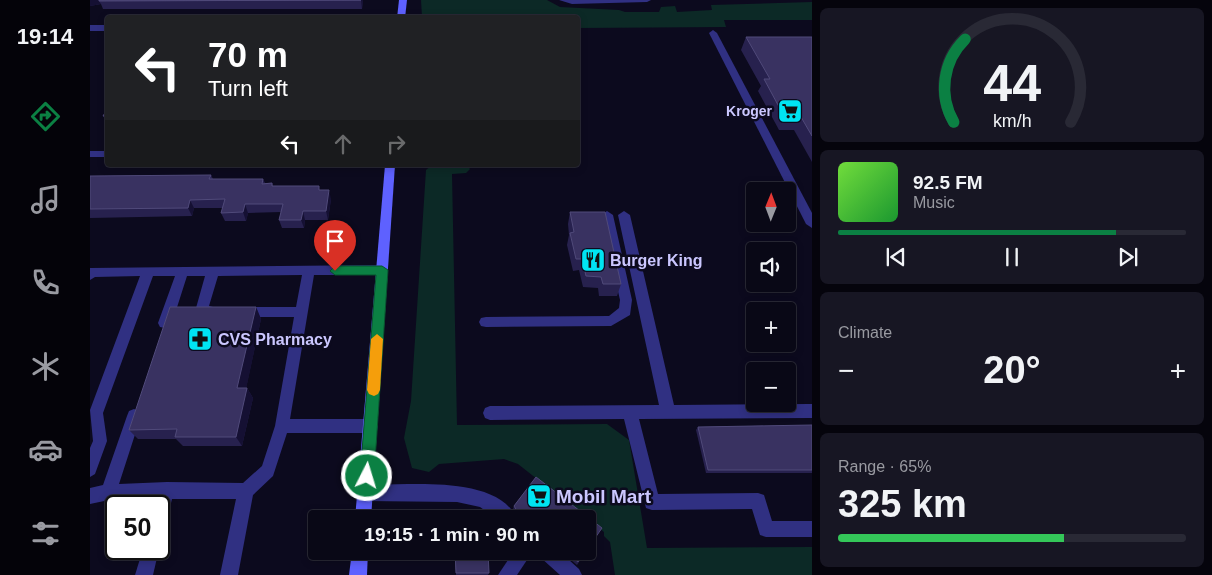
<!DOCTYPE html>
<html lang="en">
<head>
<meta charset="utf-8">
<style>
  body { margin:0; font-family:Helvetica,sans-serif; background:#171623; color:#f1f3f6; height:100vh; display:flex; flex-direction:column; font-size:19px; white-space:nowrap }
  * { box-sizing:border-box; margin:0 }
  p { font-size:16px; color:#999aa1 }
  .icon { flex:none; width:28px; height:28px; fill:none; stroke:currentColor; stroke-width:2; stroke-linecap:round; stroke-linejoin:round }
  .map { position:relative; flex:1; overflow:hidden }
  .details { display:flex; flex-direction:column; gap:8px; padding:8px; background:#05040c; width:400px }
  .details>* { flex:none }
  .banner { position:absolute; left:15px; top:15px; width:475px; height:152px; border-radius:5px; box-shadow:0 2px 8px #0003,0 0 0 1px #292935; background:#202124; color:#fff; overflow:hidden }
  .needle { width:32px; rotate:1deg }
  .tools { position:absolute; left:656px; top:182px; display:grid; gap:10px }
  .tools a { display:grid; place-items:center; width:50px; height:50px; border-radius:5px; background:#090816; box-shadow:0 2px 8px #0003,0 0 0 1px #292935; font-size:25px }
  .speed { position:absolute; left:15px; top:495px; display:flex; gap:10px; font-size:25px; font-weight:700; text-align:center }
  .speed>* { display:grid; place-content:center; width:65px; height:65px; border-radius:50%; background:#090816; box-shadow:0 2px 8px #0003,0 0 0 1px #292935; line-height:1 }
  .speed .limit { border:2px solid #111; border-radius:8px; background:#fff; color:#111 }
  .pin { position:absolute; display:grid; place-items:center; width:42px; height:42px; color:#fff; margin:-51px -21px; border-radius:50% 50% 50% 0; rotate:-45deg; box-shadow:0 0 5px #0007 }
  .pin .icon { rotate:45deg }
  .me { position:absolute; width:55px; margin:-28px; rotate:5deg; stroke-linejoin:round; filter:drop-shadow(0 0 4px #0008) }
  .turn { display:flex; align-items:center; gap:18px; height:105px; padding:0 20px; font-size:22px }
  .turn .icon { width:65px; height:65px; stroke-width:2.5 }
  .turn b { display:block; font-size:35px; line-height:42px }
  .lanes { display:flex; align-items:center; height:48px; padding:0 20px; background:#0003; justify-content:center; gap:25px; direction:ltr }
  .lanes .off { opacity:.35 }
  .big { font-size:38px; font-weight:700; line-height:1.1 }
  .details .card { flex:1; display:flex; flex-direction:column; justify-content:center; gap:8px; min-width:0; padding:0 18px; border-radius:8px; background:#171623 }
  .details .dial { align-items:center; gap:0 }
  .dial svg { height:130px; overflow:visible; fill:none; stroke:#292935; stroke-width:7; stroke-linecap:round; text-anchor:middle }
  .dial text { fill:#f1f3f6; stroke:none }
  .song { display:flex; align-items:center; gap:15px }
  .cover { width:60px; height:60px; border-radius:8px; background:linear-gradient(135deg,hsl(100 70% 55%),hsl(130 70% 35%)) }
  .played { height:5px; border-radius:2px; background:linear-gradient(90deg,#0b8043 80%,#292935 80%) }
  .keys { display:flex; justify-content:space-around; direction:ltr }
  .heat { display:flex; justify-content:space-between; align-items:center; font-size:28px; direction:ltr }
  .charge { height:8px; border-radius:4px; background:linear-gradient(90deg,#34c759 65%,#292935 0) }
  .trip { position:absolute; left:218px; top:510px; width:288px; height:50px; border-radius:5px; background:#090816; box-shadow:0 2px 8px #0003,0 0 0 1px #292935; font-weight:700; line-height:50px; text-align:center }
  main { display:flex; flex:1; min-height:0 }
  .dock { display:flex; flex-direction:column; width:90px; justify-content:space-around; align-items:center; background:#040309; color:#999aa1 }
  .dock .icon { width:35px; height:35px }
  .dock .current { color:#0b8043 }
  .dock b { font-size:22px; color:#f1f3f6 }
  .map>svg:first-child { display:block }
  .green { fill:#0c2926 }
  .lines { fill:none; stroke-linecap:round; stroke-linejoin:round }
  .lane { fill:#303082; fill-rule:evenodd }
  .street { fill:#303082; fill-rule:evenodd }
  .secondary { fill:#5e61ff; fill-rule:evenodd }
  .wall { fill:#27214e }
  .shaded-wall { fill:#151033 }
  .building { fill:#393261; stroke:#504a7a }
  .route { fill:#0b8043; stroke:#07532c }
  .slow { fill:#f59e0b }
  .labels { text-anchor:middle; stroke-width:5; stroke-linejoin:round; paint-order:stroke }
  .far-poi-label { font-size:14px; font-weight:bold; fill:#cbc7ff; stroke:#0c0a1e; text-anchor:end }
  .poi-label { font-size:16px; font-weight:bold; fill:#cbc7ff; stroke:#0c0a1e; text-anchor:start }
  .near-poi-label { font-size:19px; font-weight:bold; fill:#cbc7ff; stroke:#0c0a1e; text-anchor:start }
</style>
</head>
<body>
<main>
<nav class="dock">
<b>19:14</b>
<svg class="icon current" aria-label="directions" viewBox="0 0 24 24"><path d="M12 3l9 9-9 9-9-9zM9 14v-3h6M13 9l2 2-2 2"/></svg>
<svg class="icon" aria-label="music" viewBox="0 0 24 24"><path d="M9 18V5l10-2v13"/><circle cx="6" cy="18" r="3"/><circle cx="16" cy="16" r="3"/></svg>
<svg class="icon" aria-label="phone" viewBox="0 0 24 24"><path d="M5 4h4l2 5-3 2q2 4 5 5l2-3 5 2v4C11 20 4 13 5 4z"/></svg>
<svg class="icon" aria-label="climate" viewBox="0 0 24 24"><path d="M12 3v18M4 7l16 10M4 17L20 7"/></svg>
<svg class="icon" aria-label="car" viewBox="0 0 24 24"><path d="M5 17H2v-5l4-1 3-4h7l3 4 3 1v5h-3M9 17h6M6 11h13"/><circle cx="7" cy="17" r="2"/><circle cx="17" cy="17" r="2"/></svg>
<svg class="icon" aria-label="filters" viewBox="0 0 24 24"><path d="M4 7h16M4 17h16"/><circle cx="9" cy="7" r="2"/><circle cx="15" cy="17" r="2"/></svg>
</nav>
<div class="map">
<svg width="722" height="575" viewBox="0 0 722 575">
  <rect width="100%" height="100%" fill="#0c0a1e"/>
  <g class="green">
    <path d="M331,0H457L470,7L529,10L535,12H569L571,7L585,6L587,12L622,10L621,5L722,2V20H634L636,27L488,28V18L332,17Z"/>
    <path d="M342,165H376L380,169L376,173L362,174L367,425L517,424L539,440L557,548L722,547V575H525L520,542L514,536V532L428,464L414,459L349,464L339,472L322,468L314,438L321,401L336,170Z"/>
  </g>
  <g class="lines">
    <g class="lane">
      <path d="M623,30L627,33L722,213V228L716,224L619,33Z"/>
      <path d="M517,211L523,215L542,300L540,315L521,326L396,327L391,326L389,322L391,318L396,317L519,316L529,308L530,300L511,215Z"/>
      <path d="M534,211L540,215L584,405L722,404V418L549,419L568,494L668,493L674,495L682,521H722V537H676L670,535L662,509L562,510L556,508L534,419L400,420L395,418L393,413L395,408L400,406L569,405L528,215Z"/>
      <path d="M292,265L298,270L292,275H224L200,419H281L286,421L288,426L286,431L281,433H197L183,476L163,495L148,575H130L146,499H82L75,527L69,529V506H65L67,500H19L0,504V488L13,485L37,416L39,411L44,409L49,411L51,416L29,484L77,482L153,483L172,466L185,426L204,317H152L147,316L146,312L147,308L152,307H206L212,275L128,276L119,306L127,308L128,312L127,316L122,317L110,315L106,308L115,276H97L82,323L80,327L75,328L70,327L68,323L85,276H63L13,413L17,441L5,474L0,477V448L3,441L0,410L50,276L5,277L0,280V268Z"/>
      <path d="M318,484C350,484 412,483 427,519H407L390,507L367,502L275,501L269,499L267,493L269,487L275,485Z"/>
      <path d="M69,548V549L63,575H45L53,549Z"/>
      <path d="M424,551H443L427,575H408Z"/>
      <path d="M448,551H469L489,569L492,575H470L450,557Z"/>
    </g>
    <g class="street">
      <path d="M469,0H561L557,2L482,4Z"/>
      <rect x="0" y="25" width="18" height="6"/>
      <rect x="0" y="151" width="18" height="6"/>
    </g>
    <g class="secondary">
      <path d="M309,0H317L315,18H307Z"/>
      <path d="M295,165H305L281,519H265Z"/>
      <path d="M262,551H278L277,575H259Z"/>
    </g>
  </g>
  <g class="wall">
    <path d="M0,0H273L272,9H13L11,4L0,6Z"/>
    <path d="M656,37H722V162L704,130H689L668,91L671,86L651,50Z"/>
    <path d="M18,108V124L13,116Z"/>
    <path d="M121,175L123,179H173L175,183H182L183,186L230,190L241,199L238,220H215L214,228H192L189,220L191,212L158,213L156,221H135L131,213L133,208H104L102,216L0,218V176Z"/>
    <path d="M480,212L531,284L527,296H509L508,288L493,287L489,270L483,271L477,245L479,235L478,224Z"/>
    <path d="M166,307L171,319L156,388H157L163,398L152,446H93L86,439H48L39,430Z"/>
    <path d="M722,425V473H616L606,430L608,427Z"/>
    <path d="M424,506L496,519H430L428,517L423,509Z"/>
    <path d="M365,551L399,573L398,575H366Z"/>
    <path d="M470,551H496L487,565Z"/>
  </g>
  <g class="shaded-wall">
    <path d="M0,0H16L9,1L11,4L0,6Z"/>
    <path d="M271,0H273L272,9Z"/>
    <path d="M239,190L241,199L238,220L236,211Z"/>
    <path d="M100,200L104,208L102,216L98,208Z"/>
    <path d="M155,204L158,213L156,221L153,212Z"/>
    <path d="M213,211L215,220L214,228L211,220Z"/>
    <path d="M166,307L171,319L154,399L147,388Z"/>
    <path d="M157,388L163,398L152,446L146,437Z"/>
  </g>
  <g class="building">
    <path d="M9,0H271L9,1Z"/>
    <path d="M656,37H722V136L711,117L695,118L674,79H680Z"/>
    <path d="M18,108V116H13Z"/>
    <path d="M121,175L119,179H173L172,184L182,183V186H229V190H239L236,211H213L211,220H189L193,204H155L153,212L131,213L135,199L100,200L98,208L0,209V176Z"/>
    <path d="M480,212H515L531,284H513L511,277L496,276L492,259H486L480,233L484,232Z"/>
    <path d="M80,307H166L147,388H157L146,437H85L87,429L39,430Z"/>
    <path d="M722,425V470H618L608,427Z"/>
    <path d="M446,477L512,528L496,551V519H434L429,514L424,506Z"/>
    <path d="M365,515L396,516V519H365Z"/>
    <path d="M365,551H398L399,573H366Z"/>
    <path d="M475,551H496L488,562Z"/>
  </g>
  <path class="route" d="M245,266H292L298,270L284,476L282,481L277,483L272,481L270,476L286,275H245L240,271Z"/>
  <path class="slow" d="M287,334L293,339L290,390L288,394L284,396L279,394L277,390L281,339Z"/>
  <defs>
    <symbol id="supermarket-square" viewBox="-11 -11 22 22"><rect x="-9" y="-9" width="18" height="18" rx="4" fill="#00e4f2" stroke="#0c0a1e"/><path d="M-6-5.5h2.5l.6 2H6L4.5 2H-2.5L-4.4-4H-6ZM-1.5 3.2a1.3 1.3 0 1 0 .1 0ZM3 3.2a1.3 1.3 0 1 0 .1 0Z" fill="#111"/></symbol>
    <symbol id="restaurant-square" viewBox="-11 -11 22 22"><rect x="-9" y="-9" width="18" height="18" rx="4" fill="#00e4f2" stroke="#0c0a1e"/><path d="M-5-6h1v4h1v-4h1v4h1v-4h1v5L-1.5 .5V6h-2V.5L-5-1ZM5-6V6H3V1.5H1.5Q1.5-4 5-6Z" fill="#111"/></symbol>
    <symbol id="pharmacy-square" viewBox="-11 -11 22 22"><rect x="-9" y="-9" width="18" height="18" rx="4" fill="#00e4f2" stroke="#0c0a1e"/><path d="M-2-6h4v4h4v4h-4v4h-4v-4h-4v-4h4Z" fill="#111"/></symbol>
  </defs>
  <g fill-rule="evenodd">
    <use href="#supermarket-square" x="686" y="97" width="28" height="28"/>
    <use href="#restaurant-square" x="489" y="246" width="28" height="28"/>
    <use href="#pharmacy-square" x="96" y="325" width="28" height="28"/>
    <use href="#supermarket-square" x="435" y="482" width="28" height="28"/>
  </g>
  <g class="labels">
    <g class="far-poi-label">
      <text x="682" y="116">Kroger</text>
    </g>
    <g class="poi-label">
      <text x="520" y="266">Burger King</text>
      <text x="128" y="345">CVS Pharmacy</text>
    </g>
    <g class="near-poi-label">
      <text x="466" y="503">Mobil Mart</text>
    </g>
  </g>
</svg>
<div class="tools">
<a><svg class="needle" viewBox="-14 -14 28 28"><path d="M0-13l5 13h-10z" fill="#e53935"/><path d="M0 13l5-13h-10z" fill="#999aa1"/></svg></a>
<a><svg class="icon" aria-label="sound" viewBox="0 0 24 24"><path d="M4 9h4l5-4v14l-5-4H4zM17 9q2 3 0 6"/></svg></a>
<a>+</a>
<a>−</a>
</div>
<div class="speed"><div class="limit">50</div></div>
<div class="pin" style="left:245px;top:271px;background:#d93025"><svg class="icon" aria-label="arrive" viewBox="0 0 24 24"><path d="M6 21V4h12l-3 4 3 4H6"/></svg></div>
<svg class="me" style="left:277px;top:476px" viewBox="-20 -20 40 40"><circle r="17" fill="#0b8043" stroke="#fff" stroke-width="3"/><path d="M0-11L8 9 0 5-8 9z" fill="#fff"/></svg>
<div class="trip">19:15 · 1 min · 90 m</div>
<div class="banner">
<div class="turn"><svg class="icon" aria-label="left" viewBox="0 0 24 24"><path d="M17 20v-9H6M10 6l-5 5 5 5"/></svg><div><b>70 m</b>Turn left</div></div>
<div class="lanes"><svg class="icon" aria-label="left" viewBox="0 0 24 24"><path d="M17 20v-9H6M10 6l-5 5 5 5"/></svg><svg class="icon off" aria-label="ahead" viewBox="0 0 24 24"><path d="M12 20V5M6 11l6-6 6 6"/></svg><svg class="icon off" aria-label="right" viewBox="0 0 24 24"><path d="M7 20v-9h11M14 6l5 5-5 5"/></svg></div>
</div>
</div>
<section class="details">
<div class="card dial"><svg viewBox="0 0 100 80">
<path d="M14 69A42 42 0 1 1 86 69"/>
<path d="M14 69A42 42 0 0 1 21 18" stroke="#0b8043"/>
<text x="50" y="56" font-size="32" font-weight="700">44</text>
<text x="50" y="72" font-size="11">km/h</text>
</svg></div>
<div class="card">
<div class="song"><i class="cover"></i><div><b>92.5 FM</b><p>Music</p></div></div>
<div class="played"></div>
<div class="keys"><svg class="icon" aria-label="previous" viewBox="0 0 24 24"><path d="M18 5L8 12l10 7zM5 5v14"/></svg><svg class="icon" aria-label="pause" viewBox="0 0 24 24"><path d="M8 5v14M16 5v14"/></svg><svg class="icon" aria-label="next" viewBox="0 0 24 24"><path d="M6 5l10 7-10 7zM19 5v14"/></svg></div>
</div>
<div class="card"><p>Climate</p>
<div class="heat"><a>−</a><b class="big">20°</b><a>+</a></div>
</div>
<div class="card"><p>Range · 65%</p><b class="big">325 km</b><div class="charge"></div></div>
</section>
</main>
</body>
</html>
